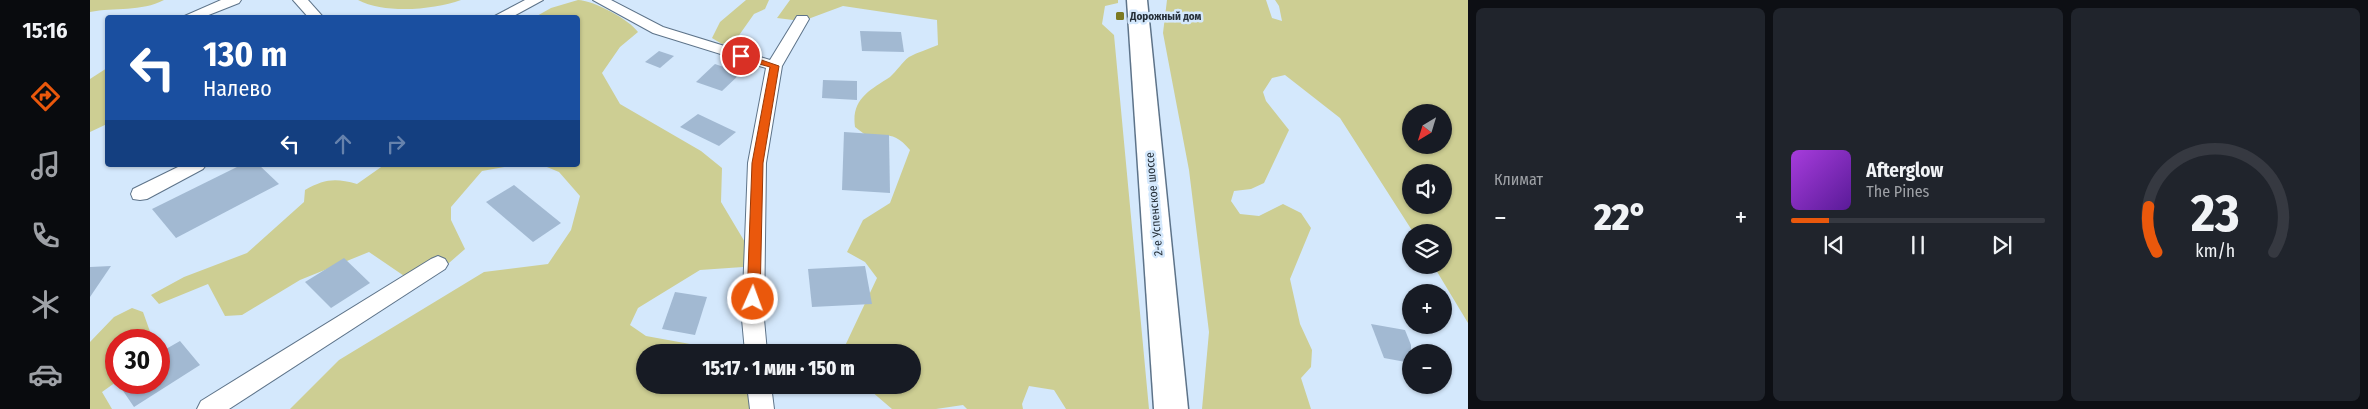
<!DOCTYPE html>
<html lang="ru">
<head>
<meta charset="utf-8">
<style>
  body { margin:0; font-family:"Fira Sans Condensed",sans-serif; background:#20242c; color:#f1f3f6; height:100vh; display:flex; flex-direction:column; font-size:19px; white-space:nowrap }
  * { box-sizing:border-box; margin:0 }
  p { font-size:16px; color:#9ea1a6 }
  .icon { flex:none; width:28px; height:28px; fill:none; stroke:currentColor; stroke-width:2; stroke-linecap:round; stroke-linejoin:round }
  .map { position:relative; flex:1; overflow:hidden }
  .drawer { display:flex; flex-direction:column; gap:8px; padding:8px; background:#0d0f14; width:900px }
  .drawer>* { flex:none }
  .guide { position:absolute; left:15px; top:15px; width:475px; height:152px; border-radius:5px; box-shadow:0 1px 4px #0004; background:#1a4fa0; color:#fff; overflow:hidden }
  .needle { width:32px; rotate:218deg }
  .fabs { position:absolute; left:1312px; top:104px; display:grid; gap:10px }
  .fabs a { display:grid; place-items:center; width:50px; height:50px; border-radius:50%; background:#171b24; box-shadow:0 1px 4px #0004; font-size:25px }
  .speed { position:absolute; left:15px; top:329px; display:flex; gap:10px; font-size:25px; font-weight:700; text-align:center }
  .speed>* { display:grid; place-content:center; width:65px; height:65px; border-radius:50%; background:#171b24; box-shadow:0 1px 4px #0004; line-height:1 }
  .speed .limit { border:8px solid #d22; background:#fff; color:#111 }
  .pin { position:absolute; display:grid; place-items:center; width:42px; height:42px; color:#fff; margin:-21px; border:2px solid #fff; border-radius:50%; box-shadow:0 1px 5px #0007 }
  .me { position:absolute; width:55px; margin:-28px; rotate:2deg; stroke-linejoin:round; filter:drop-shadow(0 0 4px #0008) }
  .turn { display:flex; align-items:center; gap:18px; height:105px; padding:0 15px; font-size:22px }
  .turn .icon { width:65px; height:65px; stroke-width:2.5 }
  .turn b { display:block; font-size:35px; line-height:42px }
  .lanes { display:flex; align-items:center; height:48px; padding:0 15px; background:#0003; justify-content:center; gap:25px; direction:ltr }
  .lanes .off { opacity:.35 }
  .big { font-size:38px; font-weight:800; line-height:1.1 }
  .drawer .card { flex:1; display:flex; flex-direction:column; justify-content:center; gap:8px; min-width:0; padding:0 18px; border-radius:8px; background:#20242c }
  .drawer .dial { align-items:center; gap:0 }
  .dial svg { height:130px; overflow:visible; fill:none; stroke:#363941; stroke-width:7; stroke-linecap:round; text-anchor:middle }
  .dial text { fill:#f1f3f6; stroke:none }
  .song { display:flex; align-items:center; gap:15px }
  .cover { width:60px; height:60px; border-radius:8px; background:linear-gradient(135deg,hsl(280 70% 55%),hsl(270 70% 35%)) }
  .played { height:5px; border-radius:2px; background:linear-gradient(90deg,#ea580c 15%,#363941 15%) }
  .keys { display:flex; justify-content:space-around; direction:ltr }
  .heat { display:flex; justify-content:space-between; align-items:center; font-size:28px; direction:ltr }
  .drawer .tiles { flex:1; display:grid; gap:8px; grid-template-columns:repeat(3,1fr) }
  .trip { position:absolute; left:546px; top:344px; width:285px; height:50px; border-radius:25px; background:#171b24; box-shadow:0 1px 4px #0004; font-weight:800; line-height:50px; text-align:center }
  main { display:flex; flex:1; min-height:0 }
  .dock { display:flex; flex-direction:column; width:90px; justify-content:space-around; align-items:center; background:#090b0e; color:#9ea1a6 }
  .dock .icon { width:35px; height:35px }
  .dock .selected { color:#ea580c }
  .dock b { font-size:22px; color:#f1f3f6 }
  .map>svg:first-child { display:block }
  .green { fill:#cdce93; fill-rule:evenodd }
  .building { fill:#a2b9d2 }
  .lines { fill:none; stroke-linecap:round; stroke-linejoin:round }
  .minor-casing { stroke:#5d7389; stroke-width:2 }
  .secondary-casing { stroke:#5d7389; stroke-width:3 }
  .minor { fill:#fff; fill-rule:evenodd }
  .secondary { fill:#fff; fill-rule:evenodd }
  .route { fill:#ea580c; stroke:#983908 }
  .poi-dot { fill:#7c7a22; stroke:#d4e8fc; stroke-width:2 }
  .labels { text-anchor:middle; stroke-width:5; stroke-linejoin:round; paint-order:stroke }
  .far-poi-label { font-size:11px; font-weight:bold; fill:#252f38; stroke:#d4e8fc; text-anchor:start }
  .street-label { font-size:12px; fill:#252f38; stroke:#d4e8fc }
</style>
</head>
<body>
<main>
<nav class="dock">
<b>15:16</b>
<svg class="icon selected" aria-label="directions" viewBox="0 0 24 24"><path d="M12 3l9 9-9 9-9-9zM9 14v-3h6M13 9l2 2-2 2"/></svg>
<svg class="icon" aria-label="music" viewBox="0 0 24 24"><path d="M9 18V5l10-2v13"/><circle cx="6" cy="18" r="3"/><circle cx="16" cy="16" r="3"/></svg>
<svg class="icon" aria-label="phone" viewBox="0 0 24 24"><path d="M5 4h4l2 5-3 2q2 4 5 5l2-3 5 2v4C11 20 4 13 5 4z"/></svg>
<svg class="icon" aria-label="climate" viewBox="0 0 24 24"><path d="M12 3v18M4 7l16 10M4 17L20 7"/></svg>
<svg class="icon" aria-label="car" viewBox="0 0 24 24"><path d="M5 17H2v-5l4-1 3-4h7l3 4 3 1v5h-3M9 17h6M6 11h13"/><circle cx="7" cy="17" r="2"/><circle cx="17" cy="17" r="2"/></svg>
</nav>
<div class="map">
<svg width="1378" height="409" viewBox="0 0 1378 409">
  <rect width="100%" height="100%" fill="#d4e8fc"/>
  <g class="green">
    <path d="M0,0H74C51,12 25,7 0,12Z"/>
    <path d="M268,0H371C343,10 295,14 268,0Z"/>
    <path d="M488,0C503,0 540,20 548,32L530,47L512,73L530,104L611,151L632,168L631,202L662,254L653,267L610,270L548,308L540,325L556,336L600,344L619,352H555V385H660L670,409H200L249,360L394,272L458,264L481,230L490,196L469,172L452,165H488V18L445,17L461,8Z"/>
    <path d="M656,0H679L675,9L664,14L645,41L632,44L622,38L630,22Z"/>
    <path d="M700,0H1028V3L1015,6L1012,24L1024,35L1059,409H976L964,390L939,386L932,404L933,409H877L873,405L846,409H802L774,385H822V352H754V348L787,278L775,262L757,252L773,220L800,203L820,150C806,133 797,134 777,136L765,127C761,99 780,90 800,77C807,71 812,62 819,57C828,52 839,49 848,45L847,20L753,6L718,19L703,20L687,18Z"/>
    <path d="M1077,0H1176L1182,18L1192,21L1189,6L1185,0H1378V323L1343,265H1354V232H1323L1250,118L1195,75L1182,78L1173,92L1176,101L1199,130L1174,183L1161,189L1144,191L1141,201L1150,214L1169,216L1193,204L1211,213L1221,228L1200,279L1210,324L1222,350L1221,367L1211,378L1221,409H1112L1119,332L1099,170L1073,33ZM1354,112V145H1321V112ZM1354,172V205H1321V172Z"/>
    <path d="M17,68V124L0,132V79Z"/>
    <path d="M294,165H425L392,171L361,207V220L375,249L359,263L323,282L279,252L210,280L152,315L135,316L118,284L69,304L61,295L94,277L157,253L214,202L215,190C235,179 245,178 267,184Z"/>
    <path d="M42,308L53,312L63,340H26V382L12,392L22,409H0V342L24,317Z"/>
  </g>
  <g class="building">
    <path d="M770,31L811,32L814,52L772,51Z"/>
    <path d="M569,51L584,56L570,68L555,62Z"/>
    <path d="M625,64L651,73L632,91L606,82Z"/>
    <path d="M733,80L767,81V100L732,98Z"/>
    <path d="M608,114L646,132L629,146L590,127Z"/>
    <path d="M754,132L799,135L800,193L752,190Z"/>
    <path d="M151,165H169L189,184L86,238L62,209Z"/>
    <path d="M424,185L471,223L443,242L396,202Z"/>
    <path d="M254,258L280,283L241,308L215,282Z"/>
    <path d="M21,266L0,297V267Z"/>
    <path d="M775,266L782,304L722,307L718,269Z"/>
    <path d="M585,292L617,297L605,335L572,329Z"/>
    <path d="M1281,324L1315,330L1321,345V363L1294,358Z"/>
    <path d="M90,341L110,365L44,407L27,382H69V353Z"/>
  </g>
  <g class="lines">
    <defs>
      <g id="minor">
        <path d="M131,0H151L149,3L111,18H90Z"/>
        <path d="M203,0H218L234,18H219Z"/>
        <path d="M435,0H453L420,18H401Z"/>
        <path d="M503,0H521L573,27L680,60L707,16H717L719,19L692,66L676,163L674,319L677,352H655L652,319L658,163L676,68L563,33Z"/>
        <path d="M92,165H116L113,169L57,199L50,200L43,199L41,194L43,189Z"/>
        <path d="M348,256L355,259L358,264L355,269L139,409H107L111,401L341,259Z"/>
        <path d="M657,385H681L684,409H660Z"/>
      </g>
      <path id="secondary" d="M1037,0H1057L1098,409H1064Z"/>
    </defs>
    <use href="#minor" class="minor-casing"/>
    <use href="#secondary" class="secondary-casing"/>
    <use href="#minor" class="minor"/>
    <use href="#secondary" class="secondary"/>
  </g>
  <path class="route" d="M648,54H654L689,66L673,163L670,299L663,304L657,299L662,163L680,67L648,58Z"/>
  <rect class="poi-dot" x="1025" y="11" width="10" height="10" rx="2.5"/>
  <g class="labels">
    <g class="far-poi-label">
      <text x="1040" y="20">Дорожный дом</text>
    </g>
    <g class="street-label">
      <text transform="translate(1064 204) rotate(-95)" y="4">2-е Успенское шоссе</text>
    </g>
  </g>
</svg>
<div class="fabs">
<a><svg class="needle" viewBox="-14 -14 28 28"><path d="M0-13l5 13h-10z" fill="#e53935"/><path d="M0 13l5-13h-10z" fill="#9ea1a6"/></svg></a>
<a><svg class="icon" aria-label="sound" viewBox="0 0 24 24"><path d="M4 9h4l5-4v14l-5-4H4zM17 9q2 3 0 6"/></svg></a>
<a><svg class="icon" aria-label="layers" viewBox="0 0 24 24"><path d="M12 4l9 5-9 5-9-5zM3 14l9 5 9-5"/></svg></a>
<a>+</a>
<a>−</a>
</div>
<div class="speed"><div class="limit">30</div></div>
<div class="pin" style="left:651px;top:56px;background:#d93025"><svg class="icon" aria-label="arrive" viewBox="0 0 24 24"><path d="M6 21V4h12l-3 4 3 4H6"/></svg></div>
<svg class="me" style="left:663px;top:299px" viewBox="-20 -20 40 40"><circle r="17" fill="#ea580c" stroke="#fff" stroke-width="3"/><path d="M0-11L8 9 0 5-8 9z" fill="#fff"/></svg>
<div class="trip">15:17 · 1 мин · 150 m</div>
<div class="guide">
<div class="turn"><svg class="icon" aria-label="left" viewBox="0 0 24 24"><path d="M17 20v-9H6M10 6l-5 5 5 5"/></svg><div><b>130 m</b>Налево</div></div>
<div class="lanes"><svg class="icon" aria-label="left" viewBox="0 0 24 24"><path d="M17 20v-9H6M10 6l-5 5 5 5"/></svg><svg class="icon off" aria-label="ahead" viewBox="0 0 24 24"><path d="M12 20V5M6 11l6-6 6 6"/></svg><svg class="icon off" aria-label="right" viewBox="0 0 24 24"><path d="M7 20v-9h11M14 6l5 5-5 5"/></svg></div>
</div>
</div>
<section class="drawer">
<div class="tiles">
<div class="card"><p>Климат</p>
<div class="heat"><a>−</a><b class="big">22°</b><a>+</a></div>
</div>
<div class="card">
<div class="song"><i class="cover"></i><div><b>Afterglow</b><p>The Pines</p></div></div>
<div class="played"></div>
<div class="keys"><svg class="icon" aria-label="previous" viewBox="0 0 24 24"><path d="M18 5L8 12l10 7zM5 5v14"/></svg><svg class="icon" aria-label="pause" viewBox="0 0 24 24"><path d="M8 5v14M16 5v14"/></svg><svg class="icon" aria-label="next" viewBox="0 0 24 24"><path d="M6 5l10 7-10 7zM19 5v14"/></svg></div>
</div>
<div class="card dial"><svg viewBox="0 0 100 80">
<path d="M14 69A42 42 0 1 1 86 69"/>
<path d="M14 69A42 42 0 0 1 9 41" stroke="#ea580c"/>
<text x="50" y="56" font-size="32" font-weight="700">23</text>
<text x="50" y="72" font-size="11">km/h</text>
</svg></div>
</div>
</section>
</main>
</body>
</html>
